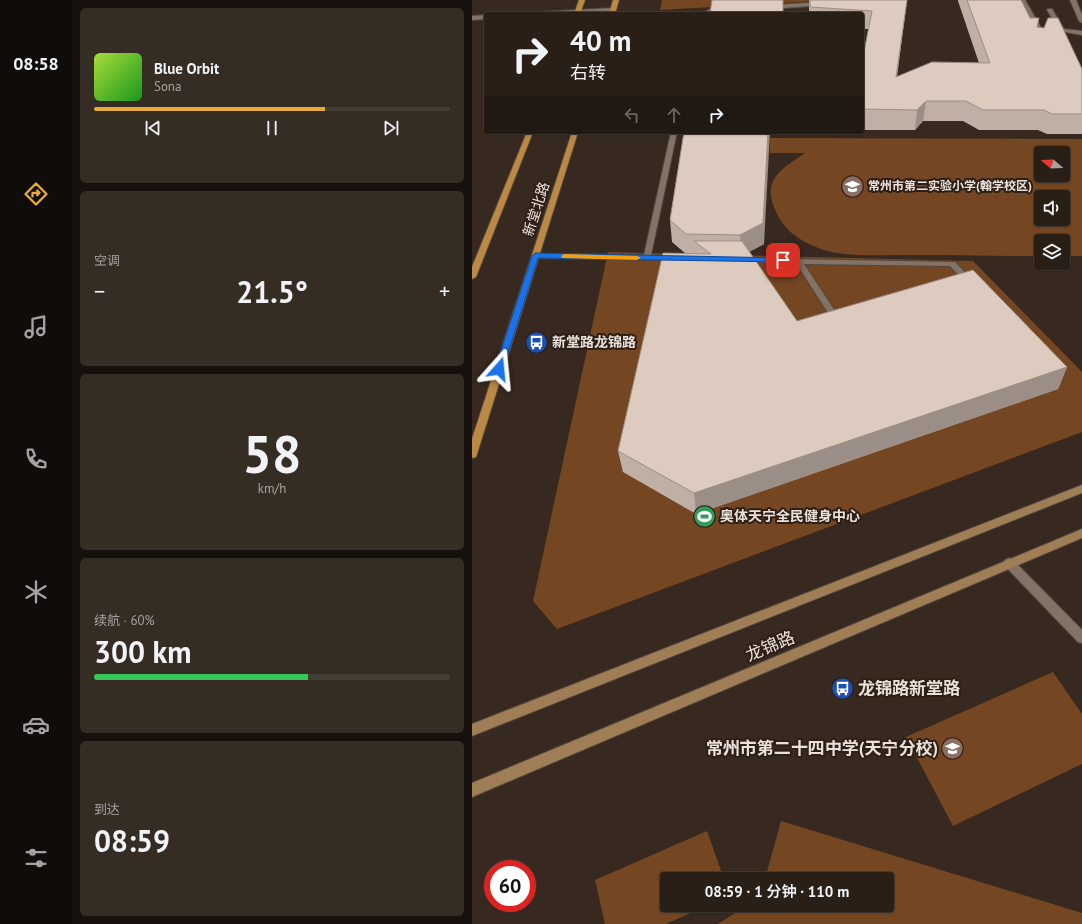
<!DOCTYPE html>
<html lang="zh">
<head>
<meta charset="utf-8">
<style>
  body { margin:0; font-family:"PT Sans","Noto Sans SC",sans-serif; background:#352c24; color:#f1f3f6; height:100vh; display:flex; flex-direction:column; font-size:15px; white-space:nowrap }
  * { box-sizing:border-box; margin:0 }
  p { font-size:13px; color:#a5a2a1 }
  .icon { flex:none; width:22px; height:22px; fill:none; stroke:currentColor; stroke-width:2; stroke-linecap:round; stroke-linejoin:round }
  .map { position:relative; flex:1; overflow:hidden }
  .details { display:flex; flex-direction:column; gap:8px; padding:8px; background:#17110d; width:400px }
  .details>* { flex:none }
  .guide { position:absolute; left:12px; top:12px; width:380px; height:122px; border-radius:4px; box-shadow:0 1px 3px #0004,0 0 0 1px #453d36; background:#291f17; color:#f1f3f6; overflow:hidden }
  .needle { width:26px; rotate:289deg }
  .buttons { position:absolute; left:562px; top:146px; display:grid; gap:8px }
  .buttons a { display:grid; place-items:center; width:36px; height:36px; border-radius:4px; background:#291f17; box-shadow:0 1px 3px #0004,0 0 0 1px #453d36; font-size:20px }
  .speed { position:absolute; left:12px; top:860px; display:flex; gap:8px; font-size:20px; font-weight:700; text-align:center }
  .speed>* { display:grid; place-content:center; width:52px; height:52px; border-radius:50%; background:#291f17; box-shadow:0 1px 3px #0004,0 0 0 1px #453d36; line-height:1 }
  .speed .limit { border:6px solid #d22; background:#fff; color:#111 }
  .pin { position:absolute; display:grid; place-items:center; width:34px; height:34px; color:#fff; margin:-17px; border-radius:8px; box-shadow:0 2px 6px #0006 }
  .me { position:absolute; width:44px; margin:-22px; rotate:18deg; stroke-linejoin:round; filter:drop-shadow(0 0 3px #0008) }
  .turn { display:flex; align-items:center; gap:14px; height:84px; padding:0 20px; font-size:18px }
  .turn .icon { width:52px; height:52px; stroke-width:2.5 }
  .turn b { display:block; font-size:28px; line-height:34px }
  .lanes { display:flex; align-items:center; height:38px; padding:0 20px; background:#0003; justify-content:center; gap:20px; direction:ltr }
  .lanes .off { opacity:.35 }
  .big { font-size:30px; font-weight:600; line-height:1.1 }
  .details .card { flex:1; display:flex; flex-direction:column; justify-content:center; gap:6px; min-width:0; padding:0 14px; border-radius:6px; background:#352c24 }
  .details .dial { align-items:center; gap:0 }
  .dial b { font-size:52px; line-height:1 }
  .song { display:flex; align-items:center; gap:12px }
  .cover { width:48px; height:48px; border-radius:6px; background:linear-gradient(135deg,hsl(80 70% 55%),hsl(120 70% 35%)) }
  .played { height:4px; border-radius:2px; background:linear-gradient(90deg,#e8ab37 65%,#453d36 65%) }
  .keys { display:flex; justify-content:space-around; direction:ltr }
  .heat { display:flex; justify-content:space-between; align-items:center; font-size:22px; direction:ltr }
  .charge { height:6px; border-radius:3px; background:linear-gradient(90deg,#34c759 60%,#453d36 0) }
  .trip { position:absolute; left:188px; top:872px; width:234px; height:40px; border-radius:4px; background:#291f17; box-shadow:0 1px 3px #0004,0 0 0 1px #453d36; font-weight:600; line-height:40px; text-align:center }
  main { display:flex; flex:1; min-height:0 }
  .dock { display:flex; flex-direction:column; width:72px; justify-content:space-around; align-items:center; background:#100c09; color:#a5a2a1 }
  .dock .icon { width:28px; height:28px }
  .dock .current { color:#e8ab37 }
  .dock b { font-size:18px; color:#f1f3f6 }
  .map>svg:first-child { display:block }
  .green { fill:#744622; fill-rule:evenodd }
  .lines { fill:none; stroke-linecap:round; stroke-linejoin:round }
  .service-casing { stroke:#53473f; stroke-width:2 }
  .minor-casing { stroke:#53473f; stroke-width:2 }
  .tertiary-casing { stroke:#53473f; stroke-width:2 }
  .secondary-casing { stroke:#53473f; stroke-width:2 }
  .primary-casing { stroke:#53473f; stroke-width:2 }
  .service { fill:#837266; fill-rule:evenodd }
  .minor { fill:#837266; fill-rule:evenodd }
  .tertiary { fill:#837266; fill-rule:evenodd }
  .secondary { fill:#9f7d55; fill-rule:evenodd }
  .primary { fill:#bb8944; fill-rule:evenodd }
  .wall { fill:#bfafa4 }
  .shaded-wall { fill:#9b8e86 }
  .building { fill:#decbbf; stroke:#9b8e86 }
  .route { fill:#1a73e8; stroke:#114b97 }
  .slow { fill:#f59e0b }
  .labels { text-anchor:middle; stroke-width:4; stroke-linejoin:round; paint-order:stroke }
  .far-poi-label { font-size:12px; font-weight:bold; fill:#ebe1db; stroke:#2d1f15; text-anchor:start }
  .street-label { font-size:14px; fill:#ebe1db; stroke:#2d1f15 }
  .poi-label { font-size:14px; font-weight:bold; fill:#ebe1db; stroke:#2d1f15; text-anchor:start }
  .near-street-label { font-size:17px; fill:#ebe1db; stroke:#2d1f15 }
  .near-poi-label { font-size:17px; font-weight:bold; fill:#ebe1db; stroke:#2d1f15; text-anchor:start }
</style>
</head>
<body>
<main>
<nav class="dock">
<b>08:58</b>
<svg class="icon current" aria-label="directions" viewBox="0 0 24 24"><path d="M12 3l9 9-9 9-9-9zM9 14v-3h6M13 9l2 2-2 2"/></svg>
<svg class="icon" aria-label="music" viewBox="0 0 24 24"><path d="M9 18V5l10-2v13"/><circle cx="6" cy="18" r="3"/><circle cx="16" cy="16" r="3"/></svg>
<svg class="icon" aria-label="phone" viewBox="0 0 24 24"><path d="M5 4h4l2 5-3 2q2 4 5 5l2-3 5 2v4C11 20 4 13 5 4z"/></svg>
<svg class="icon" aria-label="climate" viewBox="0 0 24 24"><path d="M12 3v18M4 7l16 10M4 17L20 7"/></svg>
<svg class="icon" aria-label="car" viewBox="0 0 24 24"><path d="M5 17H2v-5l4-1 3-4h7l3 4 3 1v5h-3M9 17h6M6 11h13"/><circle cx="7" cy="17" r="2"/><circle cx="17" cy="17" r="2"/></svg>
<svg class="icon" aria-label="filters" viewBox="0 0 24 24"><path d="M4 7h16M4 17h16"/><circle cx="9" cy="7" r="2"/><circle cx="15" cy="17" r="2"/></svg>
</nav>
<section class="details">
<div class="card">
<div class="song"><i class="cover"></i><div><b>Blue Orbit</b><p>Sona</p></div></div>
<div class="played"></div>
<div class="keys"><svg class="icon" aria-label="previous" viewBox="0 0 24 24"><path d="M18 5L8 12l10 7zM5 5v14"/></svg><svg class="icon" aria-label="pause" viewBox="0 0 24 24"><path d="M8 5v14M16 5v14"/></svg><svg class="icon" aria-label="next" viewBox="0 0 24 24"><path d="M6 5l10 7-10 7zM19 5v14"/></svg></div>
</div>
<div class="card"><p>空调</p>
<div class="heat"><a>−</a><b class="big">21.5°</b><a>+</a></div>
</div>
<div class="card dial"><b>58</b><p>km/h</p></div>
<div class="card"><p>续航 · 60%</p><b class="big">300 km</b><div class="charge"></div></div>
<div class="card"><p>到达</p><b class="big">08:59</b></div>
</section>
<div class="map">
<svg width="610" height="924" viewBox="0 0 610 924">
  <rect width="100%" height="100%" fill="#37291f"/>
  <g class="green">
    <path d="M190,0H364L188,10Z"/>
    <path d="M298,138L610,139V256H591V241H569V256C523,256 478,255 432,255C406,255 368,258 344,247C324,239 310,228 302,207C290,178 313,167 333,153H298ZM569,153H591V175H569ZM569,197H591V219H569Z"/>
    <path d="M136,252L501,261L610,372V432L85,629L61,601Z"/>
    <path d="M581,672L610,714V764L481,826L434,737Z"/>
    <path d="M309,821L610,913V924H246L275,905H415V879H293Z"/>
    <path d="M235,831L252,879H195V905H236L194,924H133L123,880Z"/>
  </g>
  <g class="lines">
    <defs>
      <g id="service">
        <path d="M546,0H553L571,31L568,41L563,40L565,31Z"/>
        <path d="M351,2L354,4L353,5L299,9L296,7L299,5Z"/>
        <path d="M240,8H251L254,10L229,14Z"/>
        <path d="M576,9H580L592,29L610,31V35L588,31L575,10Z"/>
        <path d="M199,132H205L179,255L203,256H206V260L60,258V254H63L172,255Z"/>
        <path d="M266,258L480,262H483L503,283L502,285H496L478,266L332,264L367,317L363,320L360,319L324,263L269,262H266Z"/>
        <path d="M537,558L541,560L610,630V643L606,642L533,566L531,563L533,560Z"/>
      </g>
      <path id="minor" d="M598,0H604L610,15V23L607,21Z"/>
      <g id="tertiary">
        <path d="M141,8L143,9V11L64,14L67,12Z"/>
        <path d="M14,15V19L0,20V16Z"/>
      </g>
      <g id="secondary">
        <path d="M610,485V493L0,736V724Z"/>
        <path d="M610,529V538L0,797V783Z"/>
      </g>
      <g id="primary">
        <path d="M107,0H113L108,14H102Z"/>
        <path d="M141,0H147L143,14H137Z"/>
        <path d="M55,132H61L4,277L0,279V267Z"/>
        <path d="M100,132H106L5,454L4,457L0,458V439Z"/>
      </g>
    </defs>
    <use href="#service" class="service-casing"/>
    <use href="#minor" class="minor-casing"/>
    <use href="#tertiary" class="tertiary-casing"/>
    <use href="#secondary" class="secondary-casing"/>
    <use href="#primary" class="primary-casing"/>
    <use href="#service" class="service"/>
    <use href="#minor" class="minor"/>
    <use href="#tertiary" class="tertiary"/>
    <use href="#secondary" class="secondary"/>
    <use href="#primary" class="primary"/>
  </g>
  <g class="wall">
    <path d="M337,0H435L425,77L507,63L486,1V0H549L558,18L565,27L610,69V134H575L566,130H507L491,121H451L443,130H390V62L397,29H390V14H337Z"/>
    <path d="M212,132L292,244L277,252L325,321L595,367L586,389L224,514L151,472L146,451L214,254L200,242L198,220Z"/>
  </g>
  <g class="shaded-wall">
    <path d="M435,0L422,96L424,77Z"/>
    <path d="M454,101L451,121L443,130L445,110Z"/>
    <path d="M296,132H298L292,244L269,256L268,235Z"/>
    <path d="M595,367L586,389L224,514L222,493Z"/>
  </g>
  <g class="building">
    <path d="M240,0H311V14H238Z"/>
    <path d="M338,0H435L424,77L460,62L518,63L495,0H549L558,18H567L565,27L572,28L576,18H586L610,69V114H580L572,110H511L494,101H454L445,110L390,109V62L400,11L338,7Z"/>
    <path d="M212,132H296L291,223L268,235L214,234L198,220Z"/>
    <path d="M222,241H270L325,321L501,270L595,367L222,493L146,451L191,253L239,254Z"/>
  </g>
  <path class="route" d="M63,253L311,258L314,260L311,262L66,258L31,369L27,372L24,371L23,369L60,256Z"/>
  <path class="slow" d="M92,254L165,256L169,258L165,260L90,258L89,256Z"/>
  <defs>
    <symbol id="school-disc" viewBox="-11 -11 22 22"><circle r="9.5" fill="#8d6e63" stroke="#2d1f15"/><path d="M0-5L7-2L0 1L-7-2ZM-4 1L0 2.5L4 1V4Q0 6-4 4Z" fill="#fff"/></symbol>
    <symbol id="bus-disc" viewBox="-11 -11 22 22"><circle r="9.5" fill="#1a4fb4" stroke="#2d1f15"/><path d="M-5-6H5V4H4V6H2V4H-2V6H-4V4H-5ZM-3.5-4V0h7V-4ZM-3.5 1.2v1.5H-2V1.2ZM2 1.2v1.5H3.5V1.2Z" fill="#fff"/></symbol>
    <symbol id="stadium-disc" viewBox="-11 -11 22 22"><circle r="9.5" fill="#2e9e5b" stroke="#2d1f15"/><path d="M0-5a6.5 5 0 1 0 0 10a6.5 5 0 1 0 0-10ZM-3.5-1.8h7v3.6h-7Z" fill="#fff"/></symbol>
  </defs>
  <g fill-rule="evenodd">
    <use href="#school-disc" x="368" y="174" width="25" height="25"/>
    <use href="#bus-disc" x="52" y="330" width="25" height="25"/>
    <use href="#stadium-disc" x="220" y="504" width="25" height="25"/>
    <use href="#bus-disc" x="358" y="676" width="25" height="25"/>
    <use href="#school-disc" x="468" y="736" width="25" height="25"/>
  </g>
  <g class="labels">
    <g class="far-poi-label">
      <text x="396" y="190">常州市第二实验小学(翰学校区)</text>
    </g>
    <g class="street-label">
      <text transform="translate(64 209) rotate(-72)" y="5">新堂北路</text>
    </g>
    <g class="poi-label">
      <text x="80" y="347">新堂路龙锦路</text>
      <text x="248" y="521">奥体天宁全民健身中心</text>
    </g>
    <g class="near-street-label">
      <text transform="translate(298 646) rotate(-23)" y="6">龙锦路</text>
    </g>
    <g class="near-poi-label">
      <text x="386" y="694">龙锦路新堂路</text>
      <text x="466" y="754" text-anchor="end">常州市第二十四中学(天宁分校)</text>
    </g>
  </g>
</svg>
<div class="buttons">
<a><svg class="needle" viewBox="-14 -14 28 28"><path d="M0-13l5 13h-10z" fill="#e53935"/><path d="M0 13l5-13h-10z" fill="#a5a2a1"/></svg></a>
<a><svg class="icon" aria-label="sound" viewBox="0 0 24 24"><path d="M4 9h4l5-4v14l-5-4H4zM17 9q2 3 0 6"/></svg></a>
<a><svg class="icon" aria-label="layers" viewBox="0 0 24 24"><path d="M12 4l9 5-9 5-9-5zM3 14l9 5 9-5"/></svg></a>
</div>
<div class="speed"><div class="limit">60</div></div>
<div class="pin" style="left:311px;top:260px;background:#d93025"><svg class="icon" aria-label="arrive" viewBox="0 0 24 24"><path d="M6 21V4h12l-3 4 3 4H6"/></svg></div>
<svg class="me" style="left:27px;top:369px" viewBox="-20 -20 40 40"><path d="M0-17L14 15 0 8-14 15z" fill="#1a73e8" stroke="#fff" stroke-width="4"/></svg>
<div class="trip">08:59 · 1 分钟 · 110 m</div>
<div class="guide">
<div class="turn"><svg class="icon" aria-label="right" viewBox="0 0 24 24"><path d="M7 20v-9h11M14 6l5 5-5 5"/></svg><div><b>40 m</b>右转</div></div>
<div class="lanes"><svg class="icon off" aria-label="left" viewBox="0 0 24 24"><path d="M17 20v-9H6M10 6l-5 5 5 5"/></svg><svg class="icon off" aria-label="ahead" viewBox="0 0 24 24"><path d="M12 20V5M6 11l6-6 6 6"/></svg><svg class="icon" aria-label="right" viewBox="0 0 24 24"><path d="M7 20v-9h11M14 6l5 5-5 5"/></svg></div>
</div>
</div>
</main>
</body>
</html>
